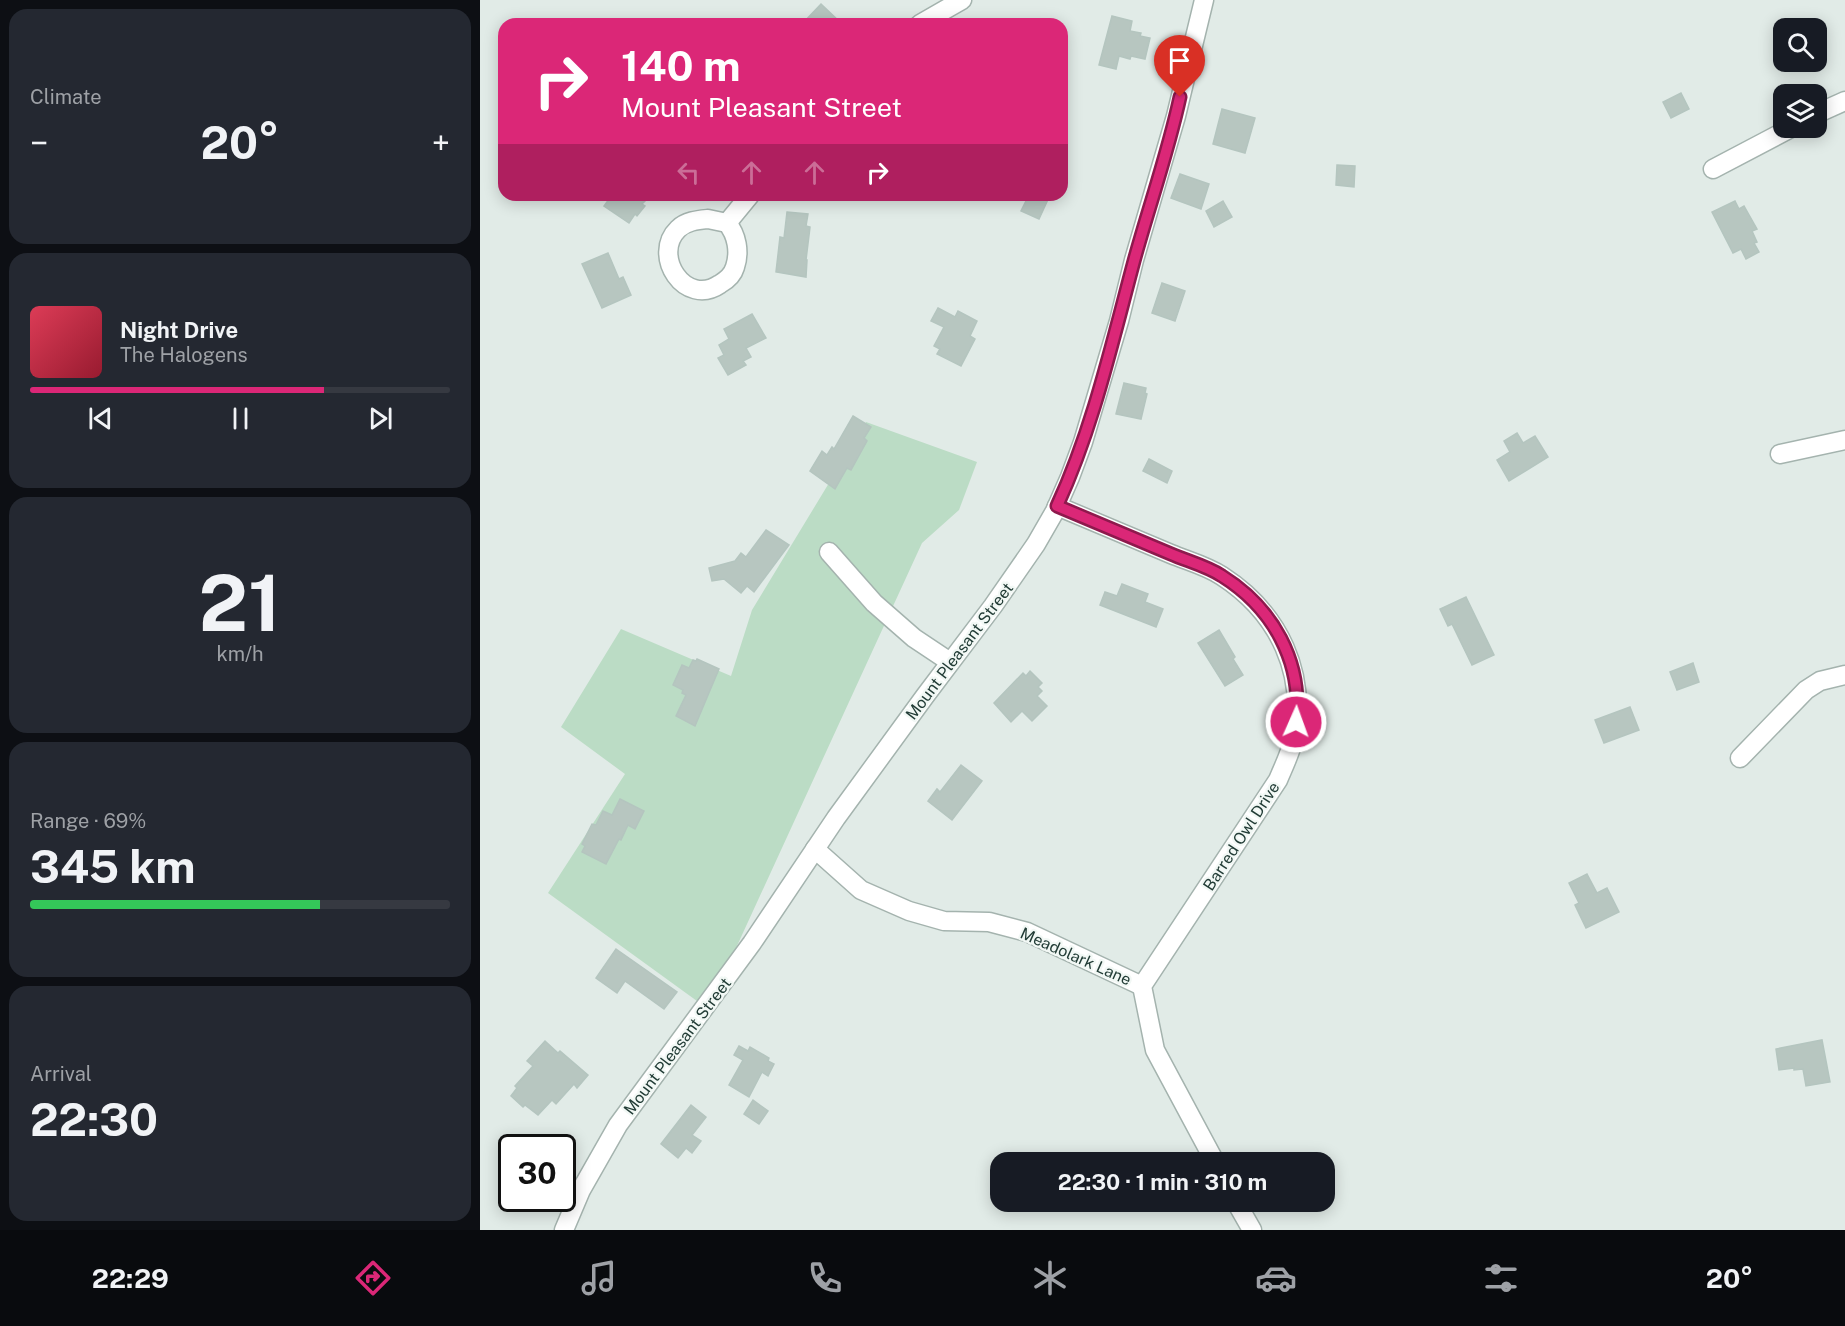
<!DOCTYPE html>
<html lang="en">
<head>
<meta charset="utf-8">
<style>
  body { margin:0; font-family:"Public Sans",sans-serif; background:#242831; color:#f1f3f6; height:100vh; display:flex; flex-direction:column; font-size:22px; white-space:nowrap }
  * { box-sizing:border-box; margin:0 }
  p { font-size:20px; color:#9ea1a6 }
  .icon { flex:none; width:33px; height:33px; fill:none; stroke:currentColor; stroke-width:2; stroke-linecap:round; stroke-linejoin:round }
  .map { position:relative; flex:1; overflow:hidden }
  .sheet { display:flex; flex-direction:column; gap:9px; padding:9px; background:#0d0f14; width:480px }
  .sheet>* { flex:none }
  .top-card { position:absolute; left:18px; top:18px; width:570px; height:183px; border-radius:18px; box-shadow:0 3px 15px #0003; background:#db2777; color:#fff; overflow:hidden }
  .controls { position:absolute; left:1293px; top:18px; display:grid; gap:12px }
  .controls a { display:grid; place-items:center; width:54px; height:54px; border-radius:12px; background:#171b24; box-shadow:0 3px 15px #0003; font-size:30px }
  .speed { position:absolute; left:18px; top:1134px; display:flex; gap:12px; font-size:30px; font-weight:700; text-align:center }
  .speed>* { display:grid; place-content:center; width:78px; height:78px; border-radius:50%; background:#171b24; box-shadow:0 3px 15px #0003; line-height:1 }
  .speed .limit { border:3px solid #111; border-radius:9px; background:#fff; color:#111 }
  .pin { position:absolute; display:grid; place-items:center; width:51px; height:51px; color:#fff; margin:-62px -26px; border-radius:50% 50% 50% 0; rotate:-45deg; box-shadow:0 0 6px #0007 }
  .pin .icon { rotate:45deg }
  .me { position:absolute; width:66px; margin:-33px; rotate:2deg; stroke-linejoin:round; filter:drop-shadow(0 0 4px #0008) }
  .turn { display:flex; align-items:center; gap:21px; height:126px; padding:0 24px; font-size:27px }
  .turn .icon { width:78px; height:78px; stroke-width:2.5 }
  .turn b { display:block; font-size:42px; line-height:51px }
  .lanes { display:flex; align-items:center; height:57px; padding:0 24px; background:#0003; justify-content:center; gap:30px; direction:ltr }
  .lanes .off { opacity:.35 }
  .big { font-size:45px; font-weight:700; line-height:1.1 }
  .sheet .tile { flex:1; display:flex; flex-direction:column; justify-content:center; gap:9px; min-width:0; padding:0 21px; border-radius:18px; background:#242831 }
  .sheet .dial { align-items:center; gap:0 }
  .dial b { font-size:78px; line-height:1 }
  .song { display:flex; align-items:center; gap:18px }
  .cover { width:72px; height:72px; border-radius:9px; background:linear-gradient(135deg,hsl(350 70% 55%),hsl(350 70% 35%)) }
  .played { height:6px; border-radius:3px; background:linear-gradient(90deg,#db2777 70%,#363941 70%) }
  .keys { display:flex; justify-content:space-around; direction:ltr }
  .heat { display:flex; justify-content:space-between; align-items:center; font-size:33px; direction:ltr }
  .charge { height:9px; border-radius:4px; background:linear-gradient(90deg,#34c759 69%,#363941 0) }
  .trip { position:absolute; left:510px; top:1152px; width:345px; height:60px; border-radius:18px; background:#171b24; box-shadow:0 3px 15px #0003; font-weight:700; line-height:60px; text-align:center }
  .menu { display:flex; height:96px; justify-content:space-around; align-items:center; background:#090b0e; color:#9ea1a6 }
  .menu .icon { width:42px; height:42px }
  .menu .current { color:#db2777 }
  .menu b { font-size:27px; color:#f1f3f6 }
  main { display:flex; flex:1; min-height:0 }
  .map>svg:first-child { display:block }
  .green { fill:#bbdcc5 }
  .building { fill:#b7c6c0; stroke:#b4c5bf; stroke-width:1.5 }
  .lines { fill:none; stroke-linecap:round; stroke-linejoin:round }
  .minor-casing { stroke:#a4b3ae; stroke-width:21 }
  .minor { stroke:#fff; stroke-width:18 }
  .route-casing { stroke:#8e194d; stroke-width:15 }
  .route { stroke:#db2777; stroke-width:10 }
  .labels { text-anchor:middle; stroke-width:4.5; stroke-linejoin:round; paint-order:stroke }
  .street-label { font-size:16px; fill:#223c36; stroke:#f2f8f5 }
</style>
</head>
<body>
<main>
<section class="sheet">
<div class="tile"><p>Climate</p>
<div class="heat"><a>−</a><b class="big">20°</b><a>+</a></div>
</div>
<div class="tile">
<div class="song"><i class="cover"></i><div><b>Night Drive</b><p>The Halogens</p></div></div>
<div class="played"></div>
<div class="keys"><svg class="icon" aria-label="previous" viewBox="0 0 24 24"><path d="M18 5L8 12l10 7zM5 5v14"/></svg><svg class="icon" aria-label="pause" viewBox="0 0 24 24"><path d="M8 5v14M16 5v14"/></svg><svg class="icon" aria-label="next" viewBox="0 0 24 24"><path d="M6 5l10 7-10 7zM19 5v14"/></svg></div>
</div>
<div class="tile dial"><b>21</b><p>km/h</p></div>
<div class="tile"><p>Range · 69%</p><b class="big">345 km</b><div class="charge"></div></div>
<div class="tile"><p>Arrival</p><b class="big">22:30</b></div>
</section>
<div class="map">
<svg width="1365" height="1230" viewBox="0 0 1365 1230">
  <rect width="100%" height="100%" fill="#e1ebe7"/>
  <path class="green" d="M386,422L497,462L479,510L442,543L228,1009L68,893L145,774L81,727L141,629L251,676L272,610Z"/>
  <g class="building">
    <path d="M341,4L362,24H322Z"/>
    <path d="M632,16L652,21L650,31L661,33L660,36L670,38L665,59L651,56L650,59L639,56L636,69L619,65Z"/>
    <path d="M1201,93L1209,109L1191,118L1183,102Z"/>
    <path d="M742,109L775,118L765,153L733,144Z"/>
    <path d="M857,165L875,166L874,187L856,185Z"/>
    <path d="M700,174L729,184L721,209L691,198Z"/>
    <path d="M132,195H171L162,204L165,206L157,216L155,214L149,223L124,206Z"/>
    <path d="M549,195H570L559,219L541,211Z"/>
    <path d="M743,201L752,217L734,227L726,211Z"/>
    <path d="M1255,201L1259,209L1264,206L1277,229L1272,231L1277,242L1274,243L1279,252L1266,259L1261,249L1253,253L1232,212Z"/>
    <path d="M307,212L328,214L326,226L330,227L326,260H327L326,277L296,272L300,237L304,238Z"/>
    <path d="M128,253L139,279L143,277L151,295L122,308L102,264Z"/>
    <path d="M682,283L705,291L695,321L672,313Z"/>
    <path d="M458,308L475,317L478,311L497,321L490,336L495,339L481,366L457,354L460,349L454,346L464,327L451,321Z"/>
    <path d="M272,314L286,338L266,348L271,357L263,361L266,365L248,375L238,358L244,355L239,345L249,339L244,329Z"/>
    <path d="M644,383L666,388L665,393L667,394L661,419L636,414Z"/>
    <path d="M373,416L391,427L384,438L387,441L371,470L367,468L355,489L330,471L342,451L347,455L352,447L354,449Z"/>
    <path d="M1037,433L1043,443L1055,436L1068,457L1029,481L1017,460L1030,452L1024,441Z"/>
    <path d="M669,459L692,471L687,483L663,471Z"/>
    <path d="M286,530L309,545L274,592L267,586L261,593L244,579L232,581L229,568L255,561L261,553L266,557Z"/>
    <path d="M642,584L668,594L665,602L683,609L676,627L620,605L625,592L637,596Z"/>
    <path d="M986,597L1014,655L992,665L972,624L968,626L960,609Z"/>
    <path d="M739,630L755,657L753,659L763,675L745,686L718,643Z"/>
    <path d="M217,659L239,669L215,726L196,716L206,695L202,693L203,690L193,685L202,665L209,668L213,660L216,661Z"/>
    <path d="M1213,663L1219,682L1197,690L1190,672Z"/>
    <path d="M550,671L562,683L558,687L562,691L557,696L567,706L552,721L542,711L531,722L514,703L543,673L546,676Z"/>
    <path d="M1150,707L1159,730L1124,743L1115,720Z"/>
    <path d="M481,765L502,781L472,820L448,801L457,789L460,792Z"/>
    <path d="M140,799L164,811L155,829L148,825L141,840L139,839L126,864L102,852L105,846L102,844L112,824L116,825L123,811L132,815Z"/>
    <path d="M1107,874L1117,893L1127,888L1139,912L1106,928L1095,905L1099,903L1089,883Z"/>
    <path d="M136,949L197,992L184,1009L145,981L137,993L116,978Z"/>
    <path d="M1342,1040L1350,1082L1326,1086L1323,1069L1314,1070V1068L1299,1070L1296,1049Z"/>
    <path d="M65,1041L78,1053L80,1051L108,1075L97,1088L94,1084L76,1104L72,1100L58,1115L45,1105L43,1107L31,1096L37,1088L35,1086L53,1066L47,1061Z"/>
    <path d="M259,1046L268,1051L270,1047L289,1058L288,1061L294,1064L288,1076L282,1072L269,1097L249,1085L263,1060L254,1055Z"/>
    <path d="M273,1100L288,1111L279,1124L264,1114Z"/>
    <path d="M211,1105L226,1117L212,1135L221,1141L212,1153L206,1148L198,1158L181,1144Z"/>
  </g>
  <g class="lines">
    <defs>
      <g id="minor">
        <path d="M440,24L482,0"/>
        <path d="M1336,114L1365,101"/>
        <path d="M1233,169L1311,128"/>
        <path d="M228,219L247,223C257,235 260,252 255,267C253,274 247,280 240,284C205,308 171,255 198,229C206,221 218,220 228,219Z"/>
        <path d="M247,223L270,195"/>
        <path d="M1300,454L1365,440"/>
        <path d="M577,506C615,522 653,538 691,554C708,561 727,566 742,576C799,613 828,674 813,741C810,754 803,768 798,780L662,986L675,1050L735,1162"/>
        <path d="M349,552L394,603L434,638L470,662"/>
        <path d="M1260,758L1326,690L1340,681L1365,675"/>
        <path d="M335,849L381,890L429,911L464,921L509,922L547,932L662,986"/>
        <path d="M756,1202L772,1230"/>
        <path d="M84,1230L101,1190L138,1125L272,943L356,818L445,696L513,606L556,544L575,511L590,477L603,442L639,321L654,260L696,116L724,0"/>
      </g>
    </defs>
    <use href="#minor" class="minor-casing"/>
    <use href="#minor" class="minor"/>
  </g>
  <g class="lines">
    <defs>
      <path id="route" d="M700,97C688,153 669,206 654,261C632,343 613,428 577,506C615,522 653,538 691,554C707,561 727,566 742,576C793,608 823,662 816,722"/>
    </defs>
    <use href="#route" class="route-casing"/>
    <use href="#route" class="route"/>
  </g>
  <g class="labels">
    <g class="street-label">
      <text transform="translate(479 651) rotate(-53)" y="6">Mount Pleasant Street</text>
      <text transform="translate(761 836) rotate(-57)" y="6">Barred Owl Drive</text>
      <text transform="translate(596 956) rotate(24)" y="6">Meadolark Lane</text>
      <text transform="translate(197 1046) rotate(-53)" y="6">Mount Pleasant Street</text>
    </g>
  </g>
</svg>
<div class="controls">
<a><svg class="icon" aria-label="search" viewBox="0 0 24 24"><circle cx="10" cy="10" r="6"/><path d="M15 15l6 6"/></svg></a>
<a><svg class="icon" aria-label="layers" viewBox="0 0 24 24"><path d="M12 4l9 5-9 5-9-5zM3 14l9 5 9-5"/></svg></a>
</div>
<div class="speed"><div class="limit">30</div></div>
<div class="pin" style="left:700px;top:97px;background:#d93025"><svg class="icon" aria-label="arrive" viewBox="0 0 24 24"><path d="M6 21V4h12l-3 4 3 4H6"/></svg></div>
<svg class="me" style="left:816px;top:722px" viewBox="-20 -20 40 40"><circle r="17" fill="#db2777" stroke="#fff" stroke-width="3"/><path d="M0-11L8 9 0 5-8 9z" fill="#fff"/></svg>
<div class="trip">22:30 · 1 min · 310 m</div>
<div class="top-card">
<div class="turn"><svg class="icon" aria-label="right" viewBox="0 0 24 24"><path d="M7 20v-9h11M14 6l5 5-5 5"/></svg><div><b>140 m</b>Mount Pleasant Street</div></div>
<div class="lanes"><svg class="icon off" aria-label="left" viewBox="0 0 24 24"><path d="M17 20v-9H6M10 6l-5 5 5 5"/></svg><svg class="icon off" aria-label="ahead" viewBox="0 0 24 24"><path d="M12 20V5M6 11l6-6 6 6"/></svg><svg class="icon off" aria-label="ahead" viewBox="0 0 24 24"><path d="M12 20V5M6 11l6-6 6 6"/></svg><svg class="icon" aria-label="right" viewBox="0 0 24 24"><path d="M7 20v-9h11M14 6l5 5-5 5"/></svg></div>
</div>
</div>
</main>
<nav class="menu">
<b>22:29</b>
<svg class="icon current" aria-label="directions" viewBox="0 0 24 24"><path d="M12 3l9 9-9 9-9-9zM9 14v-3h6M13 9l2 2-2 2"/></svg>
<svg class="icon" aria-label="music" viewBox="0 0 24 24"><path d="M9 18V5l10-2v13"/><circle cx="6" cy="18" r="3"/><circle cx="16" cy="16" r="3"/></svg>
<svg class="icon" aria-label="phone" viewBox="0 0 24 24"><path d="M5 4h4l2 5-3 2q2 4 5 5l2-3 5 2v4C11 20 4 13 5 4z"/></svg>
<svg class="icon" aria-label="climate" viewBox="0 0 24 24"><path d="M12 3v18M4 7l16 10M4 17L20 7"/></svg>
<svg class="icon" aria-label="car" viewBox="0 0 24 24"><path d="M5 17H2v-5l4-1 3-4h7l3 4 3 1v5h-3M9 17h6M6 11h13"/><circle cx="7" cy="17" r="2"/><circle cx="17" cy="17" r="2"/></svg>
<svg class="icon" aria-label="filters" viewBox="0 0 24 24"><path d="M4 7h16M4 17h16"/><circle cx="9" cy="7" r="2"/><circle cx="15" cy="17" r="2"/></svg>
<b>20°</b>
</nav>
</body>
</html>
